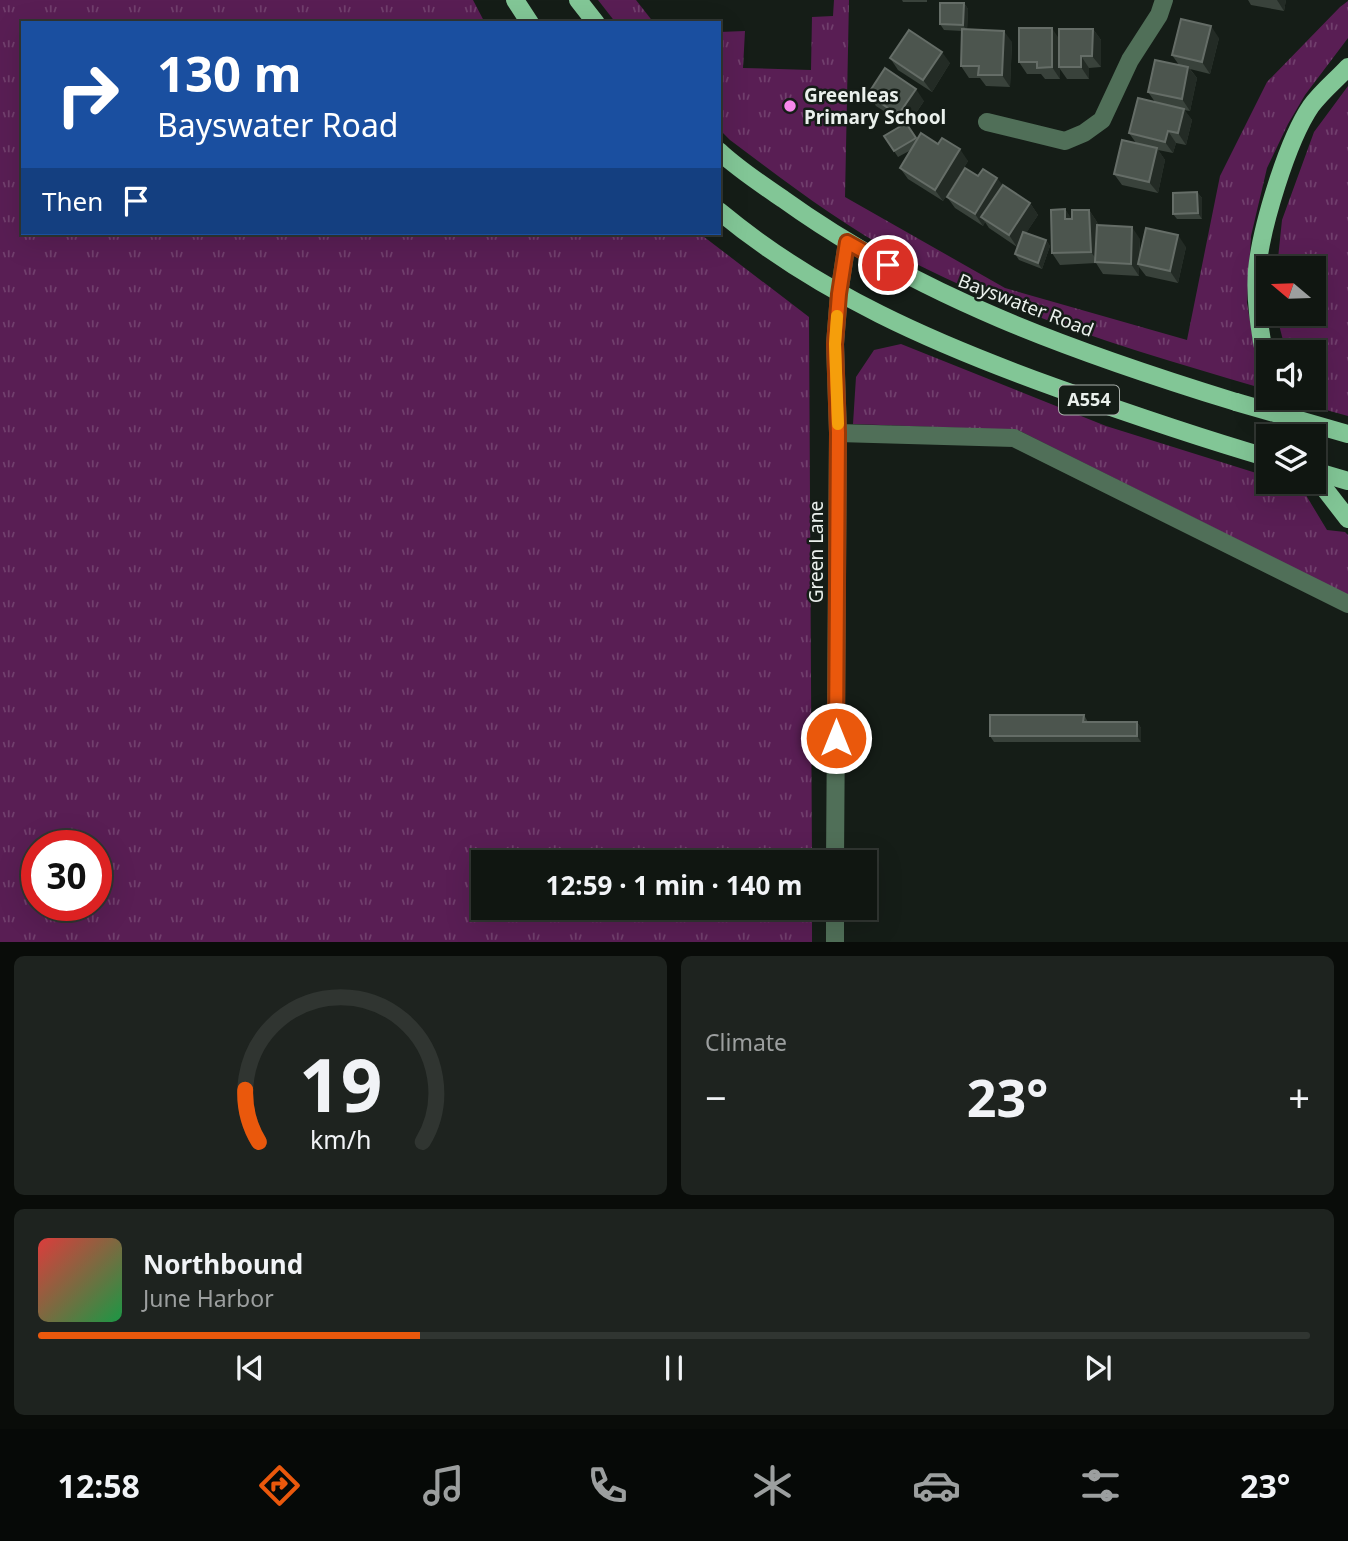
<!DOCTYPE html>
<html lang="en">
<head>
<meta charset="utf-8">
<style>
  body { margin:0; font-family:"Noto Sans",sans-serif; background:#1e231f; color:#f1f3f6; height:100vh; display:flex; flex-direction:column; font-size:26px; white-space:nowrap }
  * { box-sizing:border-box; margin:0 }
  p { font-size:23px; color:#9c9f9f }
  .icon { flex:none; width:38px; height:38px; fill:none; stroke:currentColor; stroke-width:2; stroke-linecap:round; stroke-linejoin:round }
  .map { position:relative; height:942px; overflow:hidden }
  .details { display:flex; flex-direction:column; gap:14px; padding:14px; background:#090c09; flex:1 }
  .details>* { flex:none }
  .guide { position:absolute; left:21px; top:21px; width:700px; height:214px; border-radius:0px; box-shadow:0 7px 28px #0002,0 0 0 2px #303531; background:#1a4fa0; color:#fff; overflow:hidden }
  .needle { width:46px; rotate:289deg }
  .tools { position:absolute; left:1256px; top:256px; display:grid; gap:14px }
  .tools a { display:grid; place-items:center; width:70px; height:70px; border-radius:0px; background:#101611; box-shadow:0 7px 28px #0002,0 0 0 2px #303531; font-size:35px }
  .speed { position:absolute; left:21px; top:830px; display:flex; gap:14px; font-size:35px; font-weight:700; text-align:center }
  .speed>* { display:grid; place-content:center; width:91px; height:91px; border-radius:50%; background:#101611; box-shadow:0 7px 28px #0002,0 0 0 2px #303531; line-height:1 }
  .speed .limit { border:10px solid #d22; background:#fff; color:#111 }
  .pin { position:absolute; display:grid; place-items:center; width:60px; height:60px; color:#fff; margin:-30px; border:4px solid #fff; border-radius:50%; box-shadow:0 2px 7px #0007 }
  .me { position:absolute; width:77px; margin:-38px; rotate:0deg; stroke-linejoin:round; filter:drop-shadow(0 0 5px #0008) }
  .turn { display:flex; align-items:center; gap:24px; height:147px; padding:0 21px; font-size:32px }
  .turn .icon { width:91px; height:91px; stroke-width:2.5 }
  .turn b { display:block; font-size:49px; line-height:60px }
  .then { display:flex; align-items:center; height:66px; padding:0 21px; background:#0003; gap:14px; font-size:26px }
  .big { font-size:52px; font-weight:700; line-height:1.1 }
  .details .tile { flex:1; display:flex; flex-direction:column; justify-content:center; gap:10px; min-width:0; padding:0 24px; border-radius:10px; background:#1e231f }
  .details .dial { align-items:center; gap:0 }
  .dial svg { height:182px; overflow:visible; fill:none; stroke:#303531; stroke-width:7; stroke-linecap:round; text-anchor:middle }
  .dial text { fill:#f1f3f6; stroke:none }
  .song { display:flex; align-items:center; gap:21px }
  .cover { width:84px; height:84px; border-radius:10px; background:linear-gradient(135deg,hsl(0 70% 55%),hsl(140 70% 35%)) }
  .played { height:7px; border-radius:4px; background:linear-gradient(90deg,#ea580c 30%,#303531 30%) }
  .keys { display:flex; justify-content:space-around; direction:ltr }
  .heat { display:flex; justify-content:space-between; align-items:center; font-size:38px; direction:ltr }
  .details .tiles { flex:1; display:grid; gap:14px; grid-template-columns:1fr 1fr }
  .tile:last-child { grid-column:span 2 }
  .trip { position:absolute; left:471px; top:850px; width:406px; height:70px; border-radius:0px; background:#101611; box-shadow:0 7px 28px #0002,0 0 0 2px #303531; font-weight:700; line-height:70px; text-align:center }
  .menu { display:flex; height:112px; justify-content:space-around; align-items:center; background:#060907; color:#9c9f9f }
  .menu .icon { width:49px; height:49px }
  .menu .active { color:#ea580c }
  .menu b { font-size:32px; color:#f1f3f6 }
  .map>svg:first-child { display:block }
  .grass { fill:url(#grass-tufts); fill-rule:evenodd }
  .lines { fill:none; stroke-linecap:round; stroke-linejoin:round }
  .minor { stroke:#506f58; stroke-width:18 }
  .major { stroke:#82c696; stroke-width:18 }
  .major-bridge { stroke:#82c696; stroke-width:18 }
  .wall { fill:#39423b }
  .shaded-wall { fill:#232b25 }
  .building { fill:#4c554e; stroke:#656d67; stroke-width:2 }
  .route-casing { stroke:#983908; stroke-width:18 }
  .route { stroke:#ea580c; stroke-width:12 }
  .slow { stroke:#f59e0b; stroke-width:12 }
  .poi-dot { fill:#f788ec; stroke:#151d17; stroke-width:2.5 }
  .labels { text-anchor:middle; stroke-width:5; stroke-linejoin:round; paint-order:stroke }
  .shield { fill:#151d17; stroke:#aab1ac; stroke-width:2 }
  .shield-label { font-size:18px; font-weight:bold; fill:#eaf0ec }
  .poi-label { font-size:19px; font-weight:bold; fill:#eaf0ec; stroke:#151d17; text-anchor:start }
  .street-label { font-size:19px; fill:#eaf0ec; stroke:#151d17 }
</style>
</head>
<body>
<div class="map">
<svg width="1348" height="943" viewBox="0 0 1348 943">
  <defs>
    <pattern id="grass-tufts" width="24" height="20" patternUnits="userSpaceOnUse" patternTransform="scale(1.75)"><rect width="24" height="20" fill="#591e54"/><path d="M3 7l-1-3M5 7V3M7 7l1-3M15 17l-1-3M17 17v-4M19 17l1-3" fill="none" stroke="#713f6d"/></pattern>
  </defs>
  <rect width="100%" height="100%" fill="#151d17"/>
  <g class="grass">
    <path d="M0,0H473L485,23H23V233H699L809,317L812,863H483V908H812V942H0ZM96,845V905H37V845Z"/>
    <path d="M598,0H636L654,23H616Z"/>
    <path d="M834,0H849L845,197L1005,288L1187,340L1220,176L1267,82L1340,7L1348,1V38L1305,95L1288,124L1267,168L1251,236L1247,303L1261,388C1139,352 1015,316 901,256C840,224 785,181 730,140L719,129V32L745,31L743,68L811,70L812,17L833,16Z"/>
    <path d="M1348,86V416L1301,403L1299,397H1314V352H1286L1276,313H1314V268H1277L1282,220L1314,132Z"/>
    <path d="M901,344L1106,426L1269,477V481H1283L1301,487L1327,530L1345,532L1348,535V595L1018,430L853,424L856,377L874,350Z"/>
  </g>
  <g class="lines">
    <g class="minor">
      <path d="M987,122L1065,141L1084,133L1102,120L1130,60L1159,15L1164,0"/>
      <path d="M838,433L1014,438L1348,604"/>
      <path d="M835,863L838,433L835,344L839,294L847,242"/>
      <path d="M835,943V908"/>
    </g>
    <g class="major">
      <path d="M515,0L530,23"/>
      <path d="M578,0L596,23"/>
      <path d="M719,151C738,169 761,184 783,199C919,297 1077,353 1236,402"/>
      <path d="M719,211C819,294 935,344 1057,388C1127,413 1197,437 1269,458"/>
      <path d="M1269,382C1263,345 1254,307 1257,270C1261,228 1287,141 1311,106C1321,92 1336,80 1348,67"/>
      <path d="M1274,397L1290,436"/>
      <path d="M1314,471L1348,481"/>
      <path d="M1314,475L1348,519"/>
    </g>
    <path class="major-bridge" d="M1236,402L1348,434"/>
  </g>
  <g class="wall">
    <path d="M902,0H927V2H903Z"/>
    <path d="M1248,0H1286L1284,11L1251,5Z"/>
    <path d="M964,3L968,9L967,30L1012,42L1010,87L986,86L980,78H969L961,66L962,31L944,30L940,24Z"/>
    <path d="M1093,29L1101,40V67L1089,68V79H1067L1060,69V79H1045L1041,74H1027L1019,62L1059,38Z"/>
    <path d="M1219,38L1210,74L1190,69L1197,78L1190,111L1184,110L1192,120L1186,145L1176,143L1173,153L1158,150L1165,160L1158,193L1122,185L1114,174L1136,143L1129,133L1155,102L1148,92L1179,65L1172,55Z"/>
    <path d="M890,58L950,63L932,92L898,70Z"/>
    <path d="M868,94L924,101L908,125L917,140L938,144L968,161L943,201L908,179L900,168L911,150L898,157L884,136L904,124L876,106Z"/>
    <path d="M978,176L1003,185L1030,203L1038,215L1026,233L1046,240L1050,246L1042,269L1019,260L1015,254L1020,242L1017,247L989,228L985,222L983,226L955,208L947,197Z"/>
    <path d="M1197,192L1202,198V219H1177L1173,214Z"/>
    <path d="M1065,209L1071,219L1089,210L1097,222L1098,225L1140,239V254L1186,247L1178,283L1146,276L1139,267V276L1103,274L1096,263L1060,265L1052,253Z"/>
    <path d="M1084,715L1088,722H1137L1141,728V742H994L990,736Z"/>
  </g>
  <g class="shaded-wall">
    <path d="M1277,0H1286L1284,11Z"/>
    <path d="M964,3L968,9L967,31L963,25Z"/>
    <path d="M1211,26L1219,38L1210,74L1202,62Z"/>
    <path d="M1052,28L1060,40L1059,67L1060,69V79L1052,67Z"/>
    <path d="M1093,29L1101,40V67L1092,56Z"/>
    <path d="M1004,31L1012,42L1010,87L1002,75Z"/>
    <path d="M942,52L950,63L932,92L923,80Z"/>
    <path d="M1081,56L1089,68V79L1081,67Z"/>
    <path d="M1188,67L1197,78L1190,111L1182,99Z"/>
    <path d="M916,89L924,101L908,125L920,144L898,115Z"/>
    <path d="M1184,109L1192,120L1186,145L1178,133Z"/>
    <path d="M1168,131L1176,143L1173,153L1165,142Z"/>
    <path d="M1157,148L1165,160L1158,193L1149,182Z"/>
    <path d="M960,149L968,161L943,201L935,190Z"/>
    <path d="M997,178L1006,189L981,217L985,222L983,226L975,214Z"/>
    <path d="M1197,192L1202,198V219L1198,213Z"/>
    <path d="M1030,203L1038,215L1017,247L1009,235Z"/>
    <path d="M1065,209L1073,221L1065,219Z"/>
    <path d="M1089,210L1097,222L1099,263L1091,252Z"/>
    <path d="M1132,227L1140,239L1139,265L1138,264L1139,267V276L1131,264Z"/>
    <path d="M1178,235L1186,247L1178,283L1170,271Z"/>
    <path d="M1046,240L1050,246L1042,269L1038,263Z"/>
    <path d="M1137,722L1141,728V742L1137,736Z"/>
  </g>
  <g class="building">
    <path d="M940,3H964L963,25L940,24Z"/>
    <path d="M1181,19L1211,26L1202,62L1172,55Z"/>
    <path d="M1019,28H1052V67L1037,68V62H1019Z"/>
    <path d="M962,29L1004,31L1002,75H978L979,66H961Z"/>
    <path d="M1059,29H1093L1092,56H1081V67H1059Z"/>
    <path d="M909,30L942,52L923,80L890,58Z"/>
    <path d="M1155,60L1188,67L1182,99L1148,92Z"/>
    <path d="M885,68L916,89L898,115L868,94Z"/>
    <path d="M1138,98L1184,109L1178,133L1168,131L1165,142L1129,133Z"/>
    <path d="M906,123L916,138L894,151L884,136Z"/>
    <path d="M921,133L938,144L942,138L960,149L935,190L900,168Z"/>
    <path d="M1122,140L1157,148L1149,182L1114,174Z"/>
    <path d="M965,168L978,176L983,169L997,178L975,214L947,197Z"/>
    <path d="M1003,185L1030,203L1009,235L981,217Z"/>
    <path d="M1197,192L1198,213L1173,214V193Z"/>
    <path d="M1065,209V219H1072V210H1089L1091,252L1052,253L1051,210Z"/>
    <path d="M1097,225L1132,227L1131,264L1095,262Z"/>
    <path d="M1146,228L1178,235L1170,271L1138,264Z"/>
    <path d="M1023,232L1046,240L1038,263L1015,254Z"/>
    <path d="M990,715H1084L1083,722H1137V736H990Z"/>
  </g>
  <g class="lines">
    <defs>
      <path id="route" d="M836,738L838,433L835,344L839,294L847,242L888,265"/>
    </defs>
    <use href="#route" class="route-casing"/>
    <use href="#route" class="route"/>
    <path class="slow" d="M837,316L835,344L838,424"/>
  </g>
  <circle class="poi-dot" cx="790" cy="106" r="7"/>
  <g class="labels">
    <rect class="shield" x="1059" y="385.5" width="60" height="29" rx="5"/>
    <g class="shield-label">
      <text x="1089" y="406">A554</text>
    </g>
    <g class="poi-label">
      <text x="804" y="102">Greenleas<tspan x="804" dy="22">Primary School</tspan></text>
    </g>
    <g class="street-label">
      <text transform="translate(1026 305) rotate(21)" y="7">Bayswater Road</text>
      <text transform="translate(816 552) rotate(-90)" y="7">Green Lane</text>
    </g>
  </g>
</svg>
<div class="tools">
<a><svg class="needle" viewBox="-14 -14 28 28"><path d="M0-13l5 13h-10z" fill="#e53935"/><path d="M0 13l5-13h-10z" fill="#9c9f9f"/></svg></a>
<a><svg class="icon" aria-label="sound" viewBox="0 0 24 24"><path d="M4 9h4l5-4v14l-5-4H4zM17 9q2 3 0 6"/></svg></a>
<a><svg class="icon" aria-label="layers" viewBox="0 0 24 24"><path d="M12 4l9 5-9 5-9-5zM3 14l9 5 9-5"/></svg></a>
</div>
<div class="speed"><div class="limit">30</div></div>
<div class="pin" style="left:888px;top:265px;background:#d93025"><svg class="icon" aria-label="arrive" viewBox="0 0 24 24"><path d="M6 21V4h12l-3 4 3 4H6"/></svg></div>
<svg class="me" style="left:836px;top:738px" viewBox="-20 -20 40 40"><circle r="17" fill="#ea580c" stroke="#fff" stroke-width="3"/><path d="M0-11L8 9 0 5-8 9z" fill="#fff"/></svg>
<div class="trip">12:59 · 1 min · 140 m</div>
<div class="guide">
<div class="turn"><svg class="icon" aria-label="right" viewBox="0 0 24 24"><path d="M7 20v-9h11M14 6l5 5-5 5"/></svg><div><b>130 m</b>Bayswater Road</div></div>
<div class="then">Then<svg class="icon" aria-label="arrive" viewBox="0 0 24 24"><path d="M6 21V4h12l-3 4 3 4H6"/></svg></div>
</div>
</div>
<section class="details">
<div class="tiles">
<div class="tile dial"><svg viewBox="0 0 100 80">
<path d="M14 69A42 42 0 1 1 86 69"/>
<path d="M14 69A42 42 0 0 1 8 46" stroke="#ea580c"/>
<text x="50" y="56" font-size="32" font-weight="700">19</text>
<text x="50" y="72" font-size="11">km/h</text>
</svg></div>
<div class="tile"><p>Climate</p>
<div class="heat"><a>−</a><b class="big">23°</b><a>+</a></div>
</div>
<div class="tile">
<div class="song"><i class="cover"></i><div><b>Northbound</b><p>June Harbor</p></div></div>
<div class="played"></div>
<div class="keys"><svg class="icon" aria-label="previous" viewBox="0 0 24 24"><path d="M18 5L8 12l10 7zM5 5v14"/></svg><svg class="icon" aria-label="pause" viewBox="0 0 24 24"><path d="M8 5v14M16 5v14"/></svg><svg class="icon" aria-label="next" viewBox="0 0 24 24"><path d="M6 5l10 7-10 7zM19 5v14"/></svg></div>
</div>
</div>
</section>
<nav class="menu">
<b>12:58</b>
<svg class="icon active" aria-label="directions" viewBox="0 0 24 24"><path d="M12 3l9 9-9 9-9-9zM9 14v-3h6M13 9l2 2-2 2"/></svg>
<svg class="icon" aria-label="music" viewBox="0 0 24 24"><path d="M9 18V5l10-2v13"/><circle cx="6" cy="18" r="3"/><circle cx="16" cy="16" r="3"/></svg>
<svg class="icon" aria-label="phone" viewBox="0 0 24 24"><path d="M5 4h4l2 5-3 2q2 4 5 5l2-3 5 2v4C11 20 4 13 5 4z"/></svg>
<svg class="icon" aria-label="climate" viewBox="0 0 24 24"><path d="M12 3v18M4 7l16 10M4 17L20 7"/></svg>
<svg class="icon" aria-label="car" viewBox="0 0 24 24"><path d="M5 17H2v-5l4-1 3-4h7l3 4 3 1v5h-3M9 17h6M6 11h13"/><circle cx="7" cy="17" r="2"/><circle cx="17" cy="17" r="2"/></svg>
<svg class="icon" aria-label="filters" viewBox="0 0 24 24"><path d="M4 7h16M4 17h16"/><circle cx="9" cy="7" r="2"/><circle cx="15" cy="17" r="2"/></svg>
<b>23°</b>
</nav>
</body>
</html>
